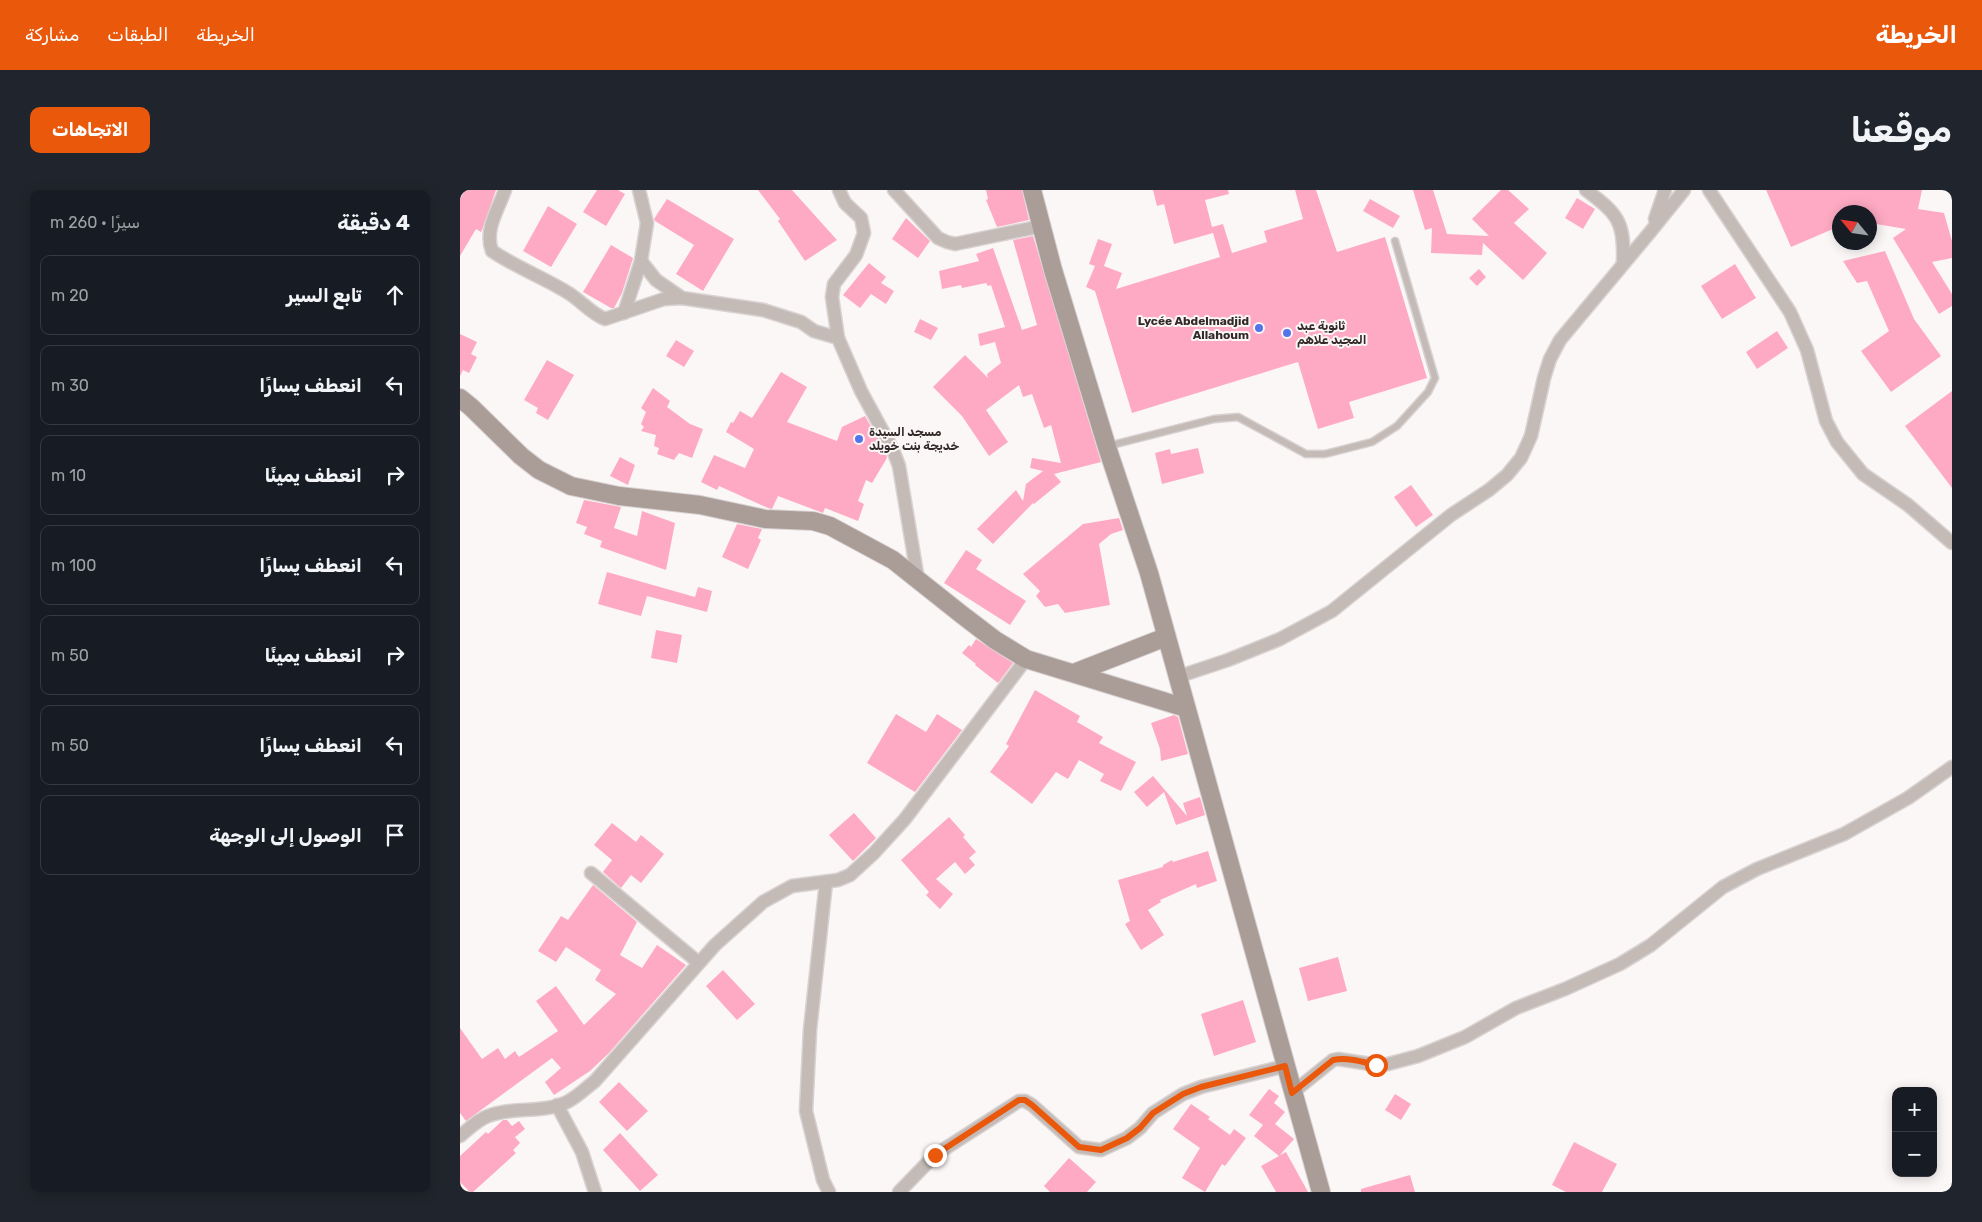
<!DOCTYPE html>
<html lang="ar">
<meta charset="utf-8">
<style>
:root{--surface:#171b24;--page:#20242c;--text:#f1f3f6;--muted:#9ea1a6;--line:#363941;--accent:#ea580c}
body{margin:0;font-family:Rubik,Vazirmatn,sans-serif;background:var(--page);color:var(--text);direction:rtl}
.controls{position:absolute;right:15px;bottom:15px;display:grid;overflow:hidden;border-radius:10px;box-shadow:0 2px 12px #0003}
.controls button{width:45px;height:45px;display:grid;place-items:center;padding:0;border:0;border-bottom:1px solid var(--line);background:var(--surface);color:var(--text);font:25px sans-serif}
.compass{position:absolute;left:1372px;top:15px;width:45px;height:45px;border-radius:50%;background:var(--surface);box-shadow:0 2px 12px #0003;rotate:299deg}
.stop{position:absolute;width:15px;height:15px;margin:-11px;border:4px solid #ea580c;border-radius:50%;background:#fff}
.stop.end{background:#ea580c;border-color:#fff;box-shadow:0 1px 5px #0008}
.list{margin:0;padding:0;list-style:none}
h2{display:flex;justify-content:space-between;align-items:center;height:65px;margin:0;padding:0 20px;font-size:21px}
h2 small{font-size:16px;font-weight:400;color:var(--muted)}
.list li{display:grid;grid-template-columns:32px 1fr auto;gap:15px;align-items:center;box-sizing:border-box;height:80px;margin:0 10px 10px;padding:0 10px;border:1px solid var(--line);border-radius:10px}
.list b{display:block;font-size:19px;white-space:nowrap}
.list em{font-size:16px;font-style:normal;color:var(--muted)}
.icon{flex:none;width:28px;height:28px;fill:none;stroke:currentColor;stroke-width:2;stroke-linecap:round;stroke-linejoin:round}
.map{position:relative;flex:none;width:1492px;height:1002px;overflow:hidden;direction:ltr;border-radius:10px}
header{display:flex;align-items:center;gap:30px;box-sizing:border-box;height:70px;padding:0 25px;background:var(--accent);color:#fff}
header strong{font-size:24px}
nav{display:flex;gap:28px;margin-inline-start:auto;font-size:18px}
.intro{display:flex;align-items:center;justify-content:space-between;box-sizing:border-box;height:120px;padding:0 30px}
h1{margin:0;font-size:35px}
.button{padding:12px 22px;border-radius:10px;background:var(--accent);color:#fff;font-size:18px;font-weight:700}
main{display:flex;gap:30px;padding:0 30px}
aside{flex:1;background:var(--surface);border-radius:10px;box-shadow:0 2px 12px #0003}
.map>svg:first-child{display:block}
.building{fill:#ffaac4}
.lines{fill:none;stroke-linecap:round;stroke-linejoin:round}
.lane-casing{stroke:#d8d2d2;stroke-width:9}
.street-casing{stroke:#d8d2d2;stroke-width:15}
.secondary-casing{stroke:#d8d2d2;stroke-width:20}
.lane{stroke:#c4bbb7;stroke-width:6}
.street{stroke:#c4bbb7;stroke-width:12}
.secondary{stroke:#aa9d97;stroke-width:18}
.route{stroke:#ea580c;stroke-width:6}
.poi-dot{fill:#5375ea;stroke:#fcf7f7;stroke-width:2}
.labels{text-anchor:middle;stroke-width:4;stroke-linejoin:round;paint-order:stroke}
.poi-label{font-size:12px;font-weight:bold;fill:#322a29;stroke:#fcf7f7;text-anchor:start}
</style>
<header>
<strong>الخريطة</strong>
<nav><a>الخريطة</a><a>الطبقات</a><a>مشاركة</a></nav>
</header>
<div class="intro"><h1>موقعنا</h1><a class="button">الاتجاهات</a></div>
<main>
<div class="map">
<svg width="1492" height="1002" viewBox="0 0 1492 1002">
<rect width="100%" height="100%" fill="#fcf7f7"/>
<g class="building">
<path d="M5,0H36L22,40L21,42L16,39L0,66V9Z"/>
<path d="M137,0H158L165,4L146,36L123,22Z"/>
<path d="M298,0H332L377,50L345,71L318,31L320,29Z"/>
<path d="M526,0H562L569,30L537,37L526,10L528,9Z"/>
<path d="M693,0H768L769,4L745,10L752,37L763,34L772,63L807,52L804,41L843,29L835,0H856L877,62L925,47L967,188L889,212L894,228L858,239L838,172L672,223L635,101L626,97L635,76L629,74L638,49L652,54L644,76L662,83L656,99L760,67L753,43L714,54L704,14L697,16Z"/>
<path d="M953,0H973L987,44L1029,46L1012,29L1041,0H1048L1069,19L1054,33L1087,63L1063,90L1023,53L1022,65L971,63L972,38L965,40Z"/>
<path d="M1306,0H1462L1458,19L1484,23L1492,51V68L1472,72L1492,104V116L1479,124L1433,48L1446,39L1410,33V22H1380V36L1331,57Z"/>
<path d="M1117,8L1135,19L1123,39L1105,28Z"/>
<path d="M207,9L274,49L243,101L216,84L234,55L195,31L194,29Z"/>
<path d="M910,9L940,26L933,38L903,21Z"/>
<path d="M88,16L117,34L91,77L63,61Z"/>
<path d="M446,28L470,51L458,68L432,49Z"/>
<path d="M573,46L641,272L594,284L601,292L574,314L573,313L533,354L517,339L556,300L563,311L566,294L583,281L570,278L572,268L601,273L591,235L584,238L572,204L563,207L559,195L526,220L548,252L529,266L502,226L473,197L505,165L528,188L527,184L541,173L535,152L520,156L518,144L545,137L531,95L528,96L526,93L502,98L501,95L482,99L479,81L519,71L516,64L533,58L562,140L577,135L553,50Z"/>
<path d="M151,55L173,68L162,103L154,118H151L123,102Z"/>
<path d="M1425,61L1454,129L1481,166L1431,202L1401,161L1429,141L1407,91L1397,93L1383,71Z"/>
<path d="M409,73L426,87L421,93L434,101L426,114L411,104L400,118L383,105Z"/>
<path d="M1275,74L1296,108L1262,129L1241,96Z"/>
<path d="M1019,79L1026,87L1017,96L1009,88Z"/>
<path d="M460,129L478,138L471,150L454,142Z"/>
<path d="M1317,141L1328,158L1297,179L1286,162Z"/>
<path d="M0,144L17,152L11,164L17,167L9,183L3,180L0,186Z"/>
<path d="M216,150L234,161L224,177L206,166Z"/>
<path d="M87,170L114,185L88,230L76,223L78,218L64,210Z"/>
<path d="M321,182L347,197L327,232L377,251L382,237L405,226L426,263L427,268L412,293L406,290L398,311L404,314L398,331L365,318L363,323L318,306L312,319L308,318L259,296L257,300L241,292L254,265L285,278L294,259L266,242L271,232L273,233L280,221L292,228Z"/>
<path d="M193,198L210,211L207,217L230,234L243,239L232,268L219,263L214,270L197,264L199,258L194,256L196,245L181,241L184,237L181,234L186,222L181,218Z"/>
<path d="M1492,201V298L1445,236Z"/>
<path d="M738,258L744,283L702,294L695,263L710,259L711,264Z"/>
<path d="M160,267L175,275L168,295L150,286Z"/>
<path d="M951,295L973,325L956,337L934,307Z"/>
<path d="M124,310L161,317L154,338L177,346L182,321L215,333L206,380L140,357L142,351L124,344L127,337L116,333Z"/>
<path d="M659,328L663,340L651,344L639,354L650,415L605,423L598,414L585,417L576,406L580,401L563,384L623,334Z"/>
<path d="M277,334L302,339L298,348L301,350L288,379L262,367Z"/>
<path d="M506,360L522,370L516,379L566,411L550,435L484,393Z"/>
<path d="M147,382L235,407L238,397L252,401L247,422L187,406L181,426L138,414Z"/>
<path d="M196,440L222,445L217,473L191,468Z"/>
<path d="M516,449L553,473L538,493L515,475L516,474L502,463L509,455L511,457Z"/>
<path d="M575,500L620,526L617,532L643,547L639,553L676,572L661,601L640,591L644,584L619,570L608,589L596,582L572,614L530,582L549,556L546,554Z"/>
<path d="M436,524L466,542L477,524L502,540L455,602L407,573Z"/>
<path d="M714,525L718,527L728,564L701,571L700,559L691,533Z"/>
<path d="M693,586L727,626L723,613L740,607L745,625L716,635L704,602L687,617L674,602Z"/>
<path d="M394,623L416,648L393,671L369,645Z"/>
<path d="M489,627L505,645L503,647L516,662L509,668L515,675L505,684L495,672L476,689L493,704L480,719L466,705L469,702L441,670Z"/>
<path d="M152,633L176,652L181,645L204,664L181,693L171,685L161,698L143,682L152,670L134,655Z"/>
<path d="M748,661L757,691L737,698L736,694L700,710L701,712L688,720L704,745L681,760L665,734L670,731L658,690L703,677V675L712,670L713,672Z"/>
<path d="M133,695L177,732L160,765L182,778L197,755L226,775L149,863L130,881L94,905L85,892L101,878L92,868L6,931L0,923V838L22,869L38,858L45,869L55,861L59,867L98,841L76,811L96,796L124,835L156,804L135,790L141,780L106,757L96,772L78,761L101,726L108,730Z"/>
<path d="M878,767L887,801L848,811L839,778Z"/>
<path d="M263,780L295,814L277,830L246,796Z"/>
<path d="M783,810L796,852L754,866L741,824Z"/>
<path d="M159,892L188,921L167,941L139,912Z"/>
<path d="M809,899L819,906L814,913L825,922L815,934L834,949L820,965L826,962L848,1002H816L801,976L819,966L794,946L803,935L789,925Z"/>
<path d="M935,904L951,914L941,930L925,920Z"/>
<path d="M731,914L750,927L748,929L770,945L774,939L786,948L765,976L762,974L745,1002L722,988L740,958L713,939Z"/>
<path d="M43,930H47L52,936L59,931L65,939L55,947L60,953L53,960L56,963L13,1002H10L0,992V966L26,942L28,944Z"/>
<path d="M160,943L198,985L180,1001L143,960Z"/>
<path d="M1114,952L1157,974L1142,1002H1106L1092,995Z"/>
<path d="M609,968L636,992L627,1002H590L584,996Z"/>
<path d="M950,985L955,1002H901V999Z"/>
</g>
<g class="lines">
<defs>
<path id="lane" d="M648,256L754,229L778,227L846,264H865L912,252L937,236L968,202L975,188L935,51"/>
<g id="street">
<path d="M45,0C38,20 24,40 32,61C57,78 85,88 110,104C122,112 132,124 145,129L204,109L222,108"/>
<path d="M179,0L187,33L181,71L196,90L222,108L303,120L341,132L354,141L378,148L401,201L433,260L439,276L458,390"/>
<path d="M434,0L478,48L487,52L495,54L582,36"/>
<path d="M1126,0C1158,24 1165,32 1163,73"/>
<path d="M1249,0L1330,122L1347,160L1366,231L1377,252L1403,284L1448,315L1492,353"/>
<path d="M1195,29L1205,0"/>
<path d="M164,123L181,71"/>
<path d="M378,148L372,107L374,94L396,65L404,43L401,28L385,13L379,0"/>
<path d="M717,487L768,470L820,449L872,421L991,325L1029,300L1047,285L1061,268L1071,246L1084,188L1090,169L1100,150L1191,41L1224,0"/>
<path d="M131,683L239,773"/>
<path d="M366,692L350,840L346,921L363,990L369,1002"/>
<path d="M832,903L873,870L878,869L917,875L928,874L958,866L1005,847L1056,818L1105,799L1160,774L1191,755L1263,697L1297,679L1384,644L1448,608L1492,577"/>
<path d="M97,915L122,962L135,1002"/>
<path d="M0,946C9,939 17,930 28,926C53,916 82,924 107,912C117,907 126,898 135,891L255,755L303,712L332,696L378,690L390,685L414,663L445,629L566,469"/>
<path d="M439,1002L475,965L559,911H565L572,915L619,957L641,960L667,948L680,938L693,923L723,904L741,897L825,876"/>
</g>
<g id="secondary">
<path d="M572,0L593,80L647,257L689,383L861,1002"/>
<path d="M0,208L11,217L61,266L79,280L111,296L159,306L240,315L305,329L353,331L370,336L433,370L501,424L535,450L566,469L726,518"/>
<path d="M614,483L706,447"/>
</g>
</defs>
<use href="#lane" class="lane-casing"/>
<use href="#street" class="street-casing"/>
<use href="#secondary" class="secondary-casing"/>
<use href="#lane" class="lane"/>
<use href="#street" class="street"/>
<use href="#secondary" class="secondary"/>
</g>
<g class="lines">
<path class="route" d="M475,965L559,910H565L572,915L619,957L641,960L667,948L680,938L693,923L723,904L741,897L825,876L832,903L873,870C887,867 903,872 916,875"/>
</g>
<g class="poi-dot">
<circle cx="799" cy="138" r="5"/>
<circle cx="827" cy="143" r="5"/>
<circle cx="399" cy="249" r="5"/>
</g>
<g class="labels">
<g class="poi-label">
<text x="789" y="135" text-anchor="end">Lycée Abdelmadjid<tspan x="789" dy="14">Allahoum</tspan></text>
<text x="837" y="140">ثانوية عبد<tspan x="837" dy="14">المجيد علاهم</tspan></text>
<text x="409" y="246">مسجد السيدة<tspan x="409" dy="14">خديجة بنت خويلد</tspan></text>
</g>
</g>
</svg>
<div class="controls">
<button>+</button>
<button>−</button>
</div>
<svg class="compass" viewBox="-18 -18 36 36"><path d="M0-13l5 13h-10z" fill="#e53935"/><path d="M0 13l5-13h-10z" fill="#9ea1a6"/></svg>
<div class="stop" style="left:916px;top:875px"></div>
<div class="stop end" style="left:475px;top:965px"></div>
</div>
<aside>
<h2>4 دقيقة<small>سيرًا · 260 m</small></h2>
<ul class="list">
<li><svg class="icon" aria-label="ahead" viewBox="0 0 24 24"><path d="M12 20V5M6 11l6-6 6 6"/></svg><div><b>تابع السير</b></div><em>20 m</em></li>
<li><svg class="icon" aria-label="left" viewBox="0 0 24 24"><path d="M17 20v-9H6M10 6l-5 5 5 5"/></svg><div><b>انعطف يسارًا</b></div><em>30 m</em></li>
<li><svg class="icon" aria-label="right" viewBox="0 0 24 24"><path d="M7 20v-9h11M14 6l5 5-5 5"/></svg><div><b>انعطف يمينًا</b></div><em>10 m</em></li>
<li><svg class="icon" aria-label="left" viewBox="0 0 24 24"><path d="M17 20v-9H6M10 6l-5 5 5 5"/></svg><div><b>انعطف يسارًا</b></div><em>100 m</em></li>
<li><svg class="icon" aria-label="right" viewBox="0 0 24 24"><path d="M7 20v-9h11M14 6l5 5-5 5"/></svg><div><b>انعطف يمينًا</b></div><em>50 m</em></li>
<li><svg class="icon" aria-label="left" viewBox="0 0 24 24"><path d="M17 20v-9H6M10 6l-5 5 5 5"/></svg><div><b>انعطف يسارًا</b></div><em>50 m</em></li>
<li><svg class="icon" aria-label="arrive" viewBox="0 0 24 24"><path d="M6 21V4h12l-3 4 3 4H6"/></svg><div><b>الوصول إلى الوجهة</b></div></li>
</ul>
</aside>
</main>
